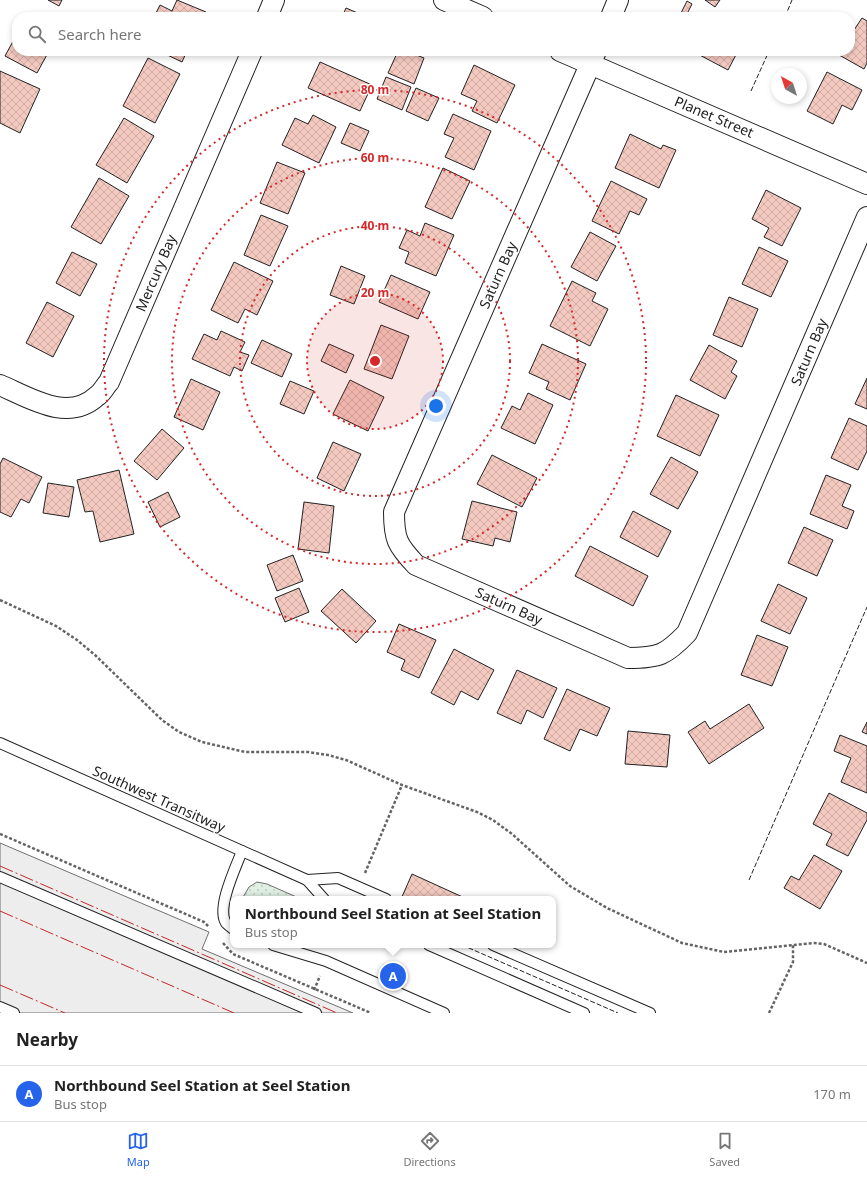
<!DOCTYPE html>
<style>
:root{--surface:#fff;--page:#f6f6f6;--text:#222;--muted:#767676;--line:#e0e0e0;--accent:#2563eb}
body{margin:0;font-family:"Noto Sans",sans-serif;background:var(--page);color:var(--text)}
.compass{position:absolute;left:771px;top:68px;width:36px;height:36px;border-radius:50%;background:var(--surface);box-shadow:0 2px 6px #0003;rotate:321deg}
.you{position:absolute;left:436px;top:406px;width:14px;height:14px;margin:-10px;border:3px solid #fff;border-radius:50%;background:#1a73e8;box-shadow:0 0 0 6px #1a73e833}
.badge{display:grid;place-items:center;width:26px;height:26px;border-radius:50%;background:var(--accent);color:#fff;font-size:13px;font-weight:700}
.pin{position:absolute;translate:-50% -50%;border:2px solid #fff;box-shadow:0 1px 4px #0006}
.popup{position:absolute;left:230px;top:896px;width:326px;height:52px;box-sizing:border-box;display:grid;place-content:center;border-radius:8px;background:var(--surface);filter:drop-shadow(0 1px 3px #0005);font-size:13px;white-space:nowrap;color:var(--muted)}
.popup b{font-size:15px;color:var(--text)}
.popup::after{content:'';position:absolute;left:50%;top:100%;margin-left:-8px;border:8px solid transparent;border-top-color:var(--surface)}
.list{margin:0;padding:0;list-style:none}
h2{display:flex;justify-content:space-between;align-items:center;height:52px;margin:0;padding:0 16px;font-size:17px}
h2 small{font-size:13px;font-weight:400;color:var(--muted)}
.list li{display:grid;grid-template-columns:26px 1fr auto;gap:12px;align-items:center;box-sizing:border-box;height:56px;padding:0 16px;border-top:1px solid var(--line)}
.list b{display:block;font-size:15px;white-space:nowrap}
.list p{margin:0;font-size:13px;white-space:nowrap;color:var(--muted)}
.list em{font-size:13px;font-style:normal;color:var(--muted)}
.icon{flex:none;width:22px;height:22px;fill:none;stroke:currentColor;stroke-width:2;stroke-linecap:round;stroke-linejoin:round}
.map{position:relative;flex:none;width:867px;height:1013px;overflow:hidden}
.search{position:absolute;background:var(--surface);box-shadow:0 2px 6px #0003;left:12px;right:12px;top:12px;height:44px;display:flex;align-items:center;gap:10px;box-sizing:border-box;padding:0 14px;border-radius:16px;color:var(--muted);font-size:15px}
.sheet{height:108px;background:var(--surface)}
nav{display:flex;justify-content:space-around;align-items:center;box-sizing:border-box;height:56px;border-top:1px solid var(--line);background:var(--surface);font-size:11px;color:var(--muted)}
nav a{display:grid;justify-items:center;gap:2px}
nav .on{color:var(--accent)}
.map>svg:first-child{display:block}
.grass{fill:url(#grass-dots);stroke:#6f6f6f}
.parking{fill:#ededed;stroke:#6f6f6f}
.building{fill:url(#building-cross-hatch);stroke:#222}
.lines{fill:none;stroke-linecap:round;stroke-linejoin:round}
.lane-casing{stroke:#222;stroke-width:12}
.street-casing{stroke:#222;stroke-width:22}
.path{stroke:#646464;stroke-width:2.5;stroke-dasharray:3 2;stroke-linecap:butt}
.lane{stroke:#fff;stroke-width:10}
.street{stroke:#fff;stroke-width:20}
.fence{stroke:#222;stroke-width:1;stroke-dasharray:5 2;stroke-linecap:butt}
.power{stroke:#c62828;stroke-width:1;stroke-dasharray:14 3 2 3;stroke-linecap:butt}
.ring{fill:none;stroke:#d62828;stroke-width:2;stroke-dasharray:2 4}
.labels{text-anchor:middle;stroke-width:3;stroke-linejoin:round;paint-order:stroke}
.street-label{font-size:14px;fill:#222;stroke:#fff}
.centre{fill:#d62828;stroke:#fff;stroke-width:2}
.ring-label{font-size:12px;text-anchor:middle;font-weight:bold;fill:#d62828;stroke:#fff;stroke-width:3;stroke-linejoin:round;paint-order:stroke}
</style>
<div class="map">
<svg width="867" height="1013" viewBox="0 0 867 1013">
<defs>
<pattern id="grass-dots" width="8" height="8" patternUnits="userSpaceOnUse"><rect width="8" height="8" fill="#e0efe3"/><path d="M2 2h.1M6 6h.1" fill="none" stroke="#c0cdc2" stroke-width="1.8" stroke-linecap="round"/></pattern>
<pattern id="building-cross-hatch" width="8" height="8" patternUnits="userSpaceOnUse"><rect width="8" height="8" fill="#f3c9c0"/><path d="M0 0l8 8M0 8l8-8" fill="none" stroke="#d0aca5"/></pattern>
</defs>
<rect width="100%" height="100%" fill="#fff"/>
<path class="grass" d="M257,882L267,884L301,899H242L249,887Z"/>
<path class="parking" d="M0,843L209,932L202,949L353,1013H0Z"/>
<g class="building">
<path d="M48,0H62L59,6Z"/>
<path d="M177,0L206,12L204,17H154L160,5L172,11Z"/>
<path d="M705,0H720L715,7Z"/>
<path d="M687,1L692,4L687,14L692,17H679Z"/>
<path d="M346,8L367,17H342Z"/>
<path d="M862,18L867,21V63L864,69L832,51H850V28L854,30Z"/>
<path d="M17,34V51H49L37,73L5,56Z"/>
<path d="M159,51H187L182,62Z"/>
<path d="M368,51H378L376,54Z"/>
<path d="M398,51H406L424,58L414,84L388,73Z"/>
<path d="M692,51H738L728,70Z"/>
<path d="M148,58L180,74L155,123L123,106Z"/>
<path d="M320,62L372,85L360,111L308,88Z"/>
<path d="M474,65L515,85L497,123L472,111L477,101L461,94Z"/>
<path d="M0,71L40,89L20,133L0,123Z"/>
<path d="M827,72L862,90L852,110L842,105L833,124L807,111Z"/>
<path d="M386,77L411,87L402,110L377,99Z"/>
<path d="M416,88L439,98L428,121L406,111Z"/>
<path d="M453,114L491,131L474,170L445,157L454,138L444,134Z"/>
<path d="M313,115L336,127L319,163L282,145L295,118L308,124Z"/>
<path d="M124,118L154,136L127,183L96,165Z"/>
<path d="M350,123L369,131L360,151L341,143Z"/>
<path d="M630,134L661,149L663,145L676,150L659,188L615,168Z"/>
<path d="M277,162L305,173L288,214L260,203Z"/>
<path d="M443,168L470,181L452,219L425,207Z"/>
<path d="M99,178L129,196L101,244L71,227Z"/>
<path d="M611,181L647,199L639,215L630,211L619,234L592,221Z"/>
<path d="M766,190L801,208L782,246L764,237L769,228L752,219Z"/>
<path d="M261,215L288,226L270,266L244,255Z"/>
<path d="M425,223L454,235L436,276L405,263L409,252L399,248L407,230L420,236Z"/>
<path d="M590,232L616,246L597,281L571,267Z"/>
<path d="M759,247L788,261L771,297L742,284Z"/>
<path d="M72,252L97,264L80,296L56,283Z"/>
<path d="M234,262L273,281L257,315L245,309L238,323L211,310Z"/>
<path d="M341,266L365,276L354,304L330,295Z"/>
<path d="M391,275L430,292L418,319L379,302Z"/>
<path d="M572,281L596,293L592,301L608,309L590,346L550,326Z"/>
<path d="M729,297L758,309L742,347L713,335Z"/>
<path d="M47,302L74,316L53,357L26,343Z"/>
<path d="M381,325L409,336L392,379L364,369Z"/>
<path d="M221,331L245,342L240,352L249,355L242,371L234,367L230,376L192,359L204,334L217,340Z"/>
<path d="M262,340L292,354L282,377L251,363Z"/>
<path d="M329,344L354,355L346,373L321,361Z"/>
<path d="M542,344L586,364L570,400L546,389L549,382L529,373Z"/>
<path d="M709,345L737,361L731,372L737,376L725,399L690,380Z"/>
<path d="M867,378V409L855,404Z"/>
<path d="M191,379L220,392L203,430L174,417Z"/>
<path d="M350,380L384,397L368,431L333,414Z"/>
<path d="M290,381L314,391L304,414L280,404Z"/>
<path d="M528,393L553,405L535,444L501,428L512,406L520,410Z"/>
<path d="M676,395L719,415L700,456L657,436Z"/>
<path d="M849,418L867,426V451L858,470L831,458Z"/>
<path d="M162,429L184,448L157,480L134,461Z"/>
<path d="M333,442L361,454L344,491L317,478Z"/>
<path d="M492,455L537,478L522,507L477,484Z"/>
<path d="M671,457L698,472L678,509L650,494Z"/>
<path d="M3,458L42,477L29,503L21,499L11,517L0,512V464Z"/>
<path d="M119,470L134,534L100,542L93,511L85,512L77,480Z"/>
<path d="M826,475L851,485L842,506L854,511L847,529L810,514Z"/>
<path d="M48,483L74,487L69,517L43,513Z"/>
<path d="M168,492L180,517L160,527L148,502Z"/>
<path d="M472,501L517,512L510,542L495,538L493,546L462,539Z"/>
<path d="M304,502L334,506L329,553L298,549Z"/>
<path d="M633,511L671,531L658,557L620,537Z"/>
<path d="M804,527L833,540L817,576L788,563Z"/>
<path d="M590,546L648,576L633,606L575,576Z"/>
<path d="M293,555L303,581L277,591L267,565Z"/>
<path d="M778,584L807,598L790,634L761,621Z"/>
<path d="M299,588L309,612L285,622L275,598Z"/>
<path d="M342,589L376,621L356,643L321,611Z"/>
<path d="M399,624L436,640L419,678L401,670L405,660L387,652Z"/>
<path d="M757,635L788,647L772,686L741,675Z"/>
<path d="M454,649L494,670L478,700L461,691L454,705L431,693Z"/>
<path d="M517,670L557,688L543,718L527,710L521,724L497,713Z"/>
<path d="M567,689L610,708L597,736L580,729L570,751L544,739Z"/>
<path d="M749,704L764,728L709,764L688,732L705,721L710,729Z"/>
<path d="M867,722V734L862,732Z"/>
<path d="M628,731L670,735L667,767L625,764Z"/>
<path d="M840,735L867,746V793L841,782L851,758L834,751Z"/>
<path d="M829,793L867,813V820L848,856L826,845L832,834L813,824Z"/>
<path d="M814,855L842,871L820,909L784,888L791,876L799,880Z"/>
<path d="M412,874L467,899H401Z"/>
</g>
<g class="lines">
<defs>
<g id="lane">
<path d="M0,743L307,880L324,899"/>
<path d="M0,877L316,1013"/>
<path d="M307,880L338,878L386,899"/>
<path d="M233,929C231,927 228,925 226,923C216,908 236,867 242,851"/>
<path d="M273,945L326,961L444,1013"/>
<path d="M429,945L584,1013"/>
<path d="M493,945L650,1013"/>
<path d="M0,1007L14,1013"/>
</g>
<g id="street">
<path d="M444,0L483,17"/>
<path d="M267,17L274,0"/>
<path d="M611,17L618,0"/>
<path d="M560,51L867,184"/>
<path d="M596,51L394,512C394,539 397,545 416,565L628,658C659,658 666,655 687,633L867,217"/>
<path d="M0,385C30,398 68,423 97,396C102,393 105,386 109,382L252,51"/>
</g>
</defs>
<use href="#lane" class="lane-casing"/>
<use href="#street" class="street-casing"/>
<g class="path">
<path d="M0,600L56,626L77,640L95,655L162,720L179,732L202,742L245,752H308L328,755L346,760L402,785L477,812L493,820L512,834L570,886L607,908L682,943L724,952L814,943L824,944L867,963"/>
<path d="M0,834L204,922L209,927"/>
<path d="M365,873L402,785"/>
<path d="M223,943L233,954L371,1013"/>
<path d="M314,990L320,976"/>
<path d="M769,1013L793,962V944"/>
</g>
<use href="#lane" class="lane"/>
<use href="#street" class="street"/>
<g class="fence">
<path d="M785,17L792,0"/>
<path d="M751,91L769,51"/>
<path d="M749,880L867,607"/>
<path d="M462,945L618,1013"/>
</g>
<g class="power">
<path d="M0,866L337,1013"/>
<path d="M0,911L234,1013"/>
<path d="M0,985L65,1013"/>
</g>
</g>
<circle cx="375" cy="361" r="68" fill="#d62828" fill-opacity=".12"/>
<g class="ring">
<circle cx="375" cy="361" r="68"/>
<circle cx="375" cy="361" r="135"/>
<circle cx="375" cy="361" r="203"/>
<circle cx="375" cy="361" r="271"/>
</g>
<g class="labels">
<g class="street-label">
<text transform="translate(714 117) rotate(23)" y="5">Planet Street</text>
<text transform="translate(156 273) rotate(-67)" y="5">Mercury Bay</text>
<text transform="translate(498 275) rotate(-66)" y="5">Saturn Bay</text>
<text transform="translate(809 352) rotate(-67)" y="5">Saturn Bay</text>
<text transform="translate(509 606) rotate(24)" y="5">Saturn Bay</text>
<text transform="translate(159 799) rotate(24)" y="5">Southwest Transitway</text>
</g>
</g>
<circle cx="375" cy="361" r="6" class="centre"/>
<g class="ring-label">
<text x="375" y="94">80 m</text>
<text x="375" y="162">60 m</text>
<text x="375" y="230">40 m</text>
<text x="375" y="297">20 m</text>
</g>
</svg>
<svg class="compass" viewBox="-18 -18 36 36"><path d="M0-13l5 13h-10z" fill="#e53935"/><path d="M0 13l5-13h-10z" fill="#767676"/></svg>
<div class="you"></div>
<div class="pin badge" style="left:393px;top:976px">A</div>
<div class="popup"><b>Northbound Seel Station at Seel Station</b>Bus stop</div>
<div class="search"><svg class="icon" aria-label="search" viewBox="0 0 24 24"><circle cx="10" cy="10" r="6"/><path d="M15 15l6 6"/></svg>Search here</div>
</div>
<section class="sheet">
<h2>Nearby<small></small></h2>
<ul class="list">
<li><span class="badge">A</span><div><b>Northbound Seel Station at Seel Station</b><p>Bus stop</p></div><em>170 m</em></li>
</ul>
</section>
<nav>
<a class="on"><svg class="icon" aria-label="map" viewBox="0 0 24 24"><path d="M3 6l6-2 6 2 6-2v14l-6 2-6-2-6 2zM9 4v14M15 6v14"/></svg>Map</a>
<a><svg class="icon" aria-label="directions" viewBox="0 0 24 24"><path d="M12 3l9 9-9 9-9-9zM9 14v-3h6M13 9l2 2-2 2"/></svg>Directions</a>
<a><svg class="icon" aria-label="saved" viewBox="0 0 24 24"><path d="M7 4h10v16l-5-4-5 4z"/></svg>Saved</a>
</nav>
